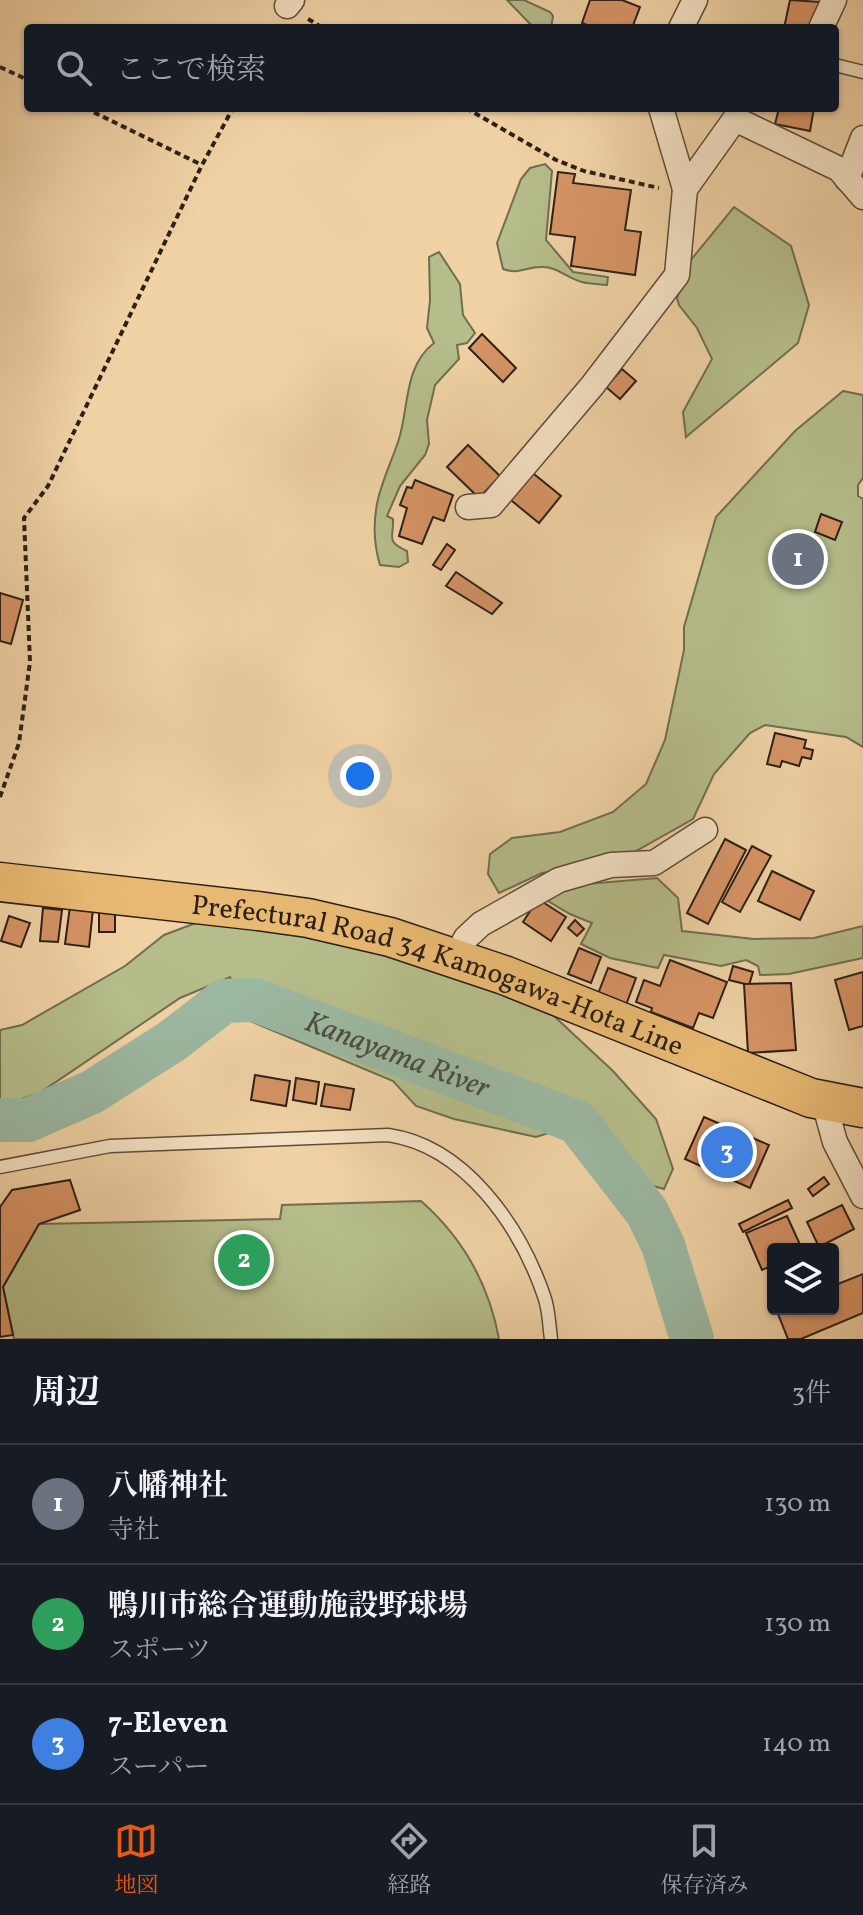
<!DOCTYPE html>
<html lang="ja">
<meta charset="utf-8">
<style>
:root{--surface:#171b24;--page:#20242c;--text:#f1f3f6;--muted:#9ea1a6;--line:#363941;--accent:#ea580c}
body{margin:0;font-family:Vollkorn,"Noto Serif JP",serif;background:var(--page);color:var(--text)}
.controls{position:absolute;right:24px;bottom:24px;display:grid;overflow:hidden;border-radius:8px;box-shadow:0 2px 6px #0004}
.controls button{width:72px;height:72px;display:grid;place-items:center;padding:0;border:0;border-bottom:2px solid var(--line);background:var(--surface);color:var(--text);font:40px sans-serif}
.you{position:absolute;left:360px;top:776px;width:28px;height:28px;margin:-20px;border:6px solid #fff;border-radius:50%;background:#1a73e8;box-shadow:0 0 0 12px #1a73e833}
.badge{display:grid;place-items:center;width:52px;height:52px;border-radius:50%;background:var(--accent);color:#fff;font-size:26px;font-weight:700}
.pin{position:absolute;translate:-50% -50%;border:4px solid #fff;box-shadow:0 2px 8px #0006}
.list{margin:0;padding:0;list-style:none}
h2{display:flex;justify-content:space-between;align-items:center;height:104px;margin:0;padding:0 32px;font-size:34px}
h2 small{font-size:26px;font-weight:400;color:var(--muted)}
.list li{display:grid;grid-template-columns:52px 1fr auto;gap:24px;align-items:center;box-sizing:border-box;height:120px;padding:0 32px;border-top:2px solid var(--line)}
.list b{display:block;font-size:30px;white-space:nowrap}
.list p{margin:0;font-size:26px;white-space:nowrap;color:var(--muted)}
.list em{font-size:26px;font-style:normal;color:var(--muted)}
.icon{flex:none;width:44px;height:44px;fill:none;stroke:currentColor;stroke-width:2;stroke-linecap:round;stroke-linejoin:round}
.map{position:relative;flex:none;width:863px;height:1339px;overflow:hidden}
.search{position:absolute;background:var(--surface);box-shadow:0 2px 6px #0004;left:24px;right:24px;top:24px;height:88px;display:flex;align-items:center;gap:20px;box-sizing:border-box;padding:0 28px;border-radius:8px;color:var(--muted);font-size:30px}
.sheet{height:464px;background:var(--surface)}
nav{display:flex;justify-content:space-around;align-items:center;box-sizing:border-box;height:112px;border-top:2px solid var(--line);background:var(--surface);font-size:22px;color:var(--muted)}
nav a{display:grid;justify-items:center;gap:4px}
nav .on{color:var(--accent)}
.map>svg:first-child{display:block}
.green{fill:#b5bd8a;stroke:#706e52;stroke-width:2}
.lines{fill:none;stroke-linecap:round;stroke-linejoin:round}
.river{stroke:#9bb8a1;stroke-width:44}
.building{fill:#d79466;stroke:#2b2019;stroke-width:2}
.service-casing{stroke:#5c4c3c;stroke-width:15}
.minor-casing{stroke:#5c4c3c;stroke-width:27}
.primary-casing{stroke:#2b2019;stroke-width:41}
.path{stroke:#2b2019;stroke-width:4;stroke-dasharray:6 4;stroke-linecap:butt}
.service{stroke:#f5e2c4;stroke-width:12}
.minor{stroke:#f5e2c4;stroke-width:24}
.primary{stroke:#e8b972;stroke-width:38}
.labels{text-anchor:middle;stroke-width:6;stroke-linejoin:round;paint-order:stroke}
.street-label{font-size:28px;fill:#2b2019;stroke:#f5e2c4}
.water-label{font-size:30px;font-style:italic;fill:#4d4e42;stroke:#f5e2c4}
</style>
<div class="map">
<svg width="863" height="1339" viewBox="0 0 863 1339">
<rect width="100%" height="100%" fill="#f0d2a5"/>
<filter id="stains"><feTurbulence type="fractalNoise" baseFrequency=".0025" numOctaves="4"/><feColorMatrix values="0 0 0 0 .2 0 0 0 0 .09 0 0 0 0 .02 0 0 0 .5 -.17"/></filter>
<radialGradient id="worn" r=".72"><stop offset=".6" stop-color="#630" stop-opacity="0"/><stop offset="1" stop-color="#630" stop-opacity=".3"/></radialGradient>
<g class="green">
<path d="M507,0H524L550,12L553,16L551,28H534Z"/>
<path d="M545,164L552,171L546,240L573,272L608,277L607,285C599,284 590,284 582,282C566,278 557,266 541,267C525,267 520,275 503,269L497,243L521,179L530,168Z"/>
<path d="M734,207L791,246L809,305L798,343L686,437L683,412L712,359L697,328L679,305L677,298L690,261Z"/>
<path d="M439,252L460,284L463,315L475,333L467,343L457,345L459,359L435,385L427,420L429,444L425,455L400,486L387,516L393,519C394,538 385,541 407,551L408,562L399,567L380,565C374,545 373,525 377,504C381,482 392,461 399,439C409,406 404,366 434,343L427,328L430,300L429,257Z"/>
<path d="M843,391L863,395V478L858,485V496L863,499V747L846,737L765,725L750,733L714,774L693,819L620,860L542,873L499,893L488,874L490,854L512,838L560,832L613,812L646,784L665,740L684,650V627L716,517L795,431Z"/>
<path d="M657,878L678,898L682,931L754,939L814,938L863,926V958L789,974L760,975L758,966L746,960L721,966L664,955L658,968L610,958L581,944L592,923L570,914L548,901L563,886Z"/>
<path d="M201,921L272,926L421,964L501,994L554,1016L613,1071L656,1119L673,1169L664,1189L642,1183L607,1142L558,1130L536,1137L454,1119L416,1106L393,1081L243,1018L230,977L180,998L41,1092L5,1105L0,1104V1030L22,1025L125,966L164,935Z"/>
<path d="M421,1201C463,1238 489,1285 499,1339H14L3,1287L39,1224L280,1219L282,1205Z"/>
</g>
<g class="lines">
<path class="river" id="s1" d="M0,1120H28L92,1092L172,1041L224,1001L255,1000L577,1122L647,1212L663,1245L692,1339"/>
</g>
<g class="building">
<path d="M590,0H622L640,7L632,28H594L582,23Z"/>
<path d="M790,0L820,2L814,28H784Z"/>
<path d="M779,108H814L810,131L775,124Z"/>
<path d="M558,172L575,174L573,183L631,190L625,230L641,232L635,275L571,266L575,237L550,234Z"/>
<path d="M482,334L516,368L503,382L469,348Z"/>
<path d="M622,369L636,381L620,399L606,387Z"/>
<path d="M468,445L500,476L479,498L447,467Z"/>
<path d="M529,470L561,496L539,523L507,497Z"/>
<path d="M415,480L453,495L444,521L433,517L422,544L399,536L407,508L400,505L407,487L412,488Z"/>
<path d="M821,514L842,522L835,540L815,532Z"/>
<path d="M447,544L455,550L441,570L433,565Z"/>
<path d="M456,572L502,603L492,614L446,586Z"/>
<path d="M0,593L23,600L11,644L0,641Z"/>
<path d="M775,733L806,740L804,748L813,750L811,759L802,757L799,766L782,761L780,767L767,764Z"/>
<path d="M725,839L746,850L708,924L687,913Z"/>
<path d="M752,846L771,856L740,912L722,902Z"/>
<path d="M772,871L814,891L800,920L758,901Z"/>
<path d="M538,899L566,917L551,941L523,922Z"/>
<path d="M70,906L93,909L89,947L65,944Z"/>
<path d="M43,908L62,910L58,942L40,941Z"/>
<rect x="99" y="912" width="16" height="20"/>
<path d="M9,916L30,923L21,947L1,941Z"/>
<path d="M575,920L584,929L577,936L568,928Z"/>
<path d="M579,948L601,957L591,983L568,974Z"/>
<path d="M670,960L727,982L713,1018L699,1013L693,1028L651,1012L652,1008L636,1002L644,980L660,986Z"/>
<path d="M733,966L753,972L749,985L729,980Z"/>
<path d="M608,968L636,978L626,1005L598,994Z"/>
<path d="M863,972V1026L849,1030L835,980Z"/>
<path d="M791,983L796,1050L748,1053L744,984Z"/>
<path d="M255,1075L290,1081L286,1106L251,1100Z"/>
<path d="M296,1078L319,1082L316,1104L293,1100Z"/>
<path d="M325,1084L354,1089L350,1110L321,1106Z"/>
<path d="M704,1117L769,1145L750,1188L685,1159Z"/>
<path d="M824,1177L829,1184L813,1196L808,1189Z"/>
<path d="M70,1180L80,1210L39,1224L3,1287L13,1335L0,1337V1207L12,1190Z"/>
<path d="M788,1200L792,1208L743,1232L739,1224Z"/>
<path d="M842,1205L854,1229L819,1247L807,1222Z"/>
<path d="M787,1216L802,1249H773V1265L762,1270L746,1233Z"/>
<path d="M863,1274V1313L801,1339H788L776,1309H833V1286Z"/>
</g>
<g class="lines">
<defs>
<g id="service">
<path d="M835,65L863,72"/>
<path d="M0,1167L110,1146L388,1135C465,1146 520,1226 544,1296C549,1309 549,1325 551,1339"/>
</g>
<g id="minor">
<path d="M287,6L292,0"/>
<path d="M681,28L695,0"/>
<path d="M821,28L834,0"/>
<path d="M661,108L685,189L735,119L839,169L863,197"/>
<path d="M847,179L863,138"/>
<path d="M468,507L491,505L592,386L677,275L685,189"/>
<path d="M455,958L466,938L481,924L559,880L611,865L654,863L705,830"/>
<path d="M824,1102L835,1142L863,1196"/>
</g>
<g id="primary">
<path id="s2" d="M0,882L258,911L308,918L390,937L504,975L811,1098L863,1108"/>
</g>
</defs>
<use href="#service" class="service-casing"/>
<use href="#minor" class="minor-casing"/>
<use href="#primary" class="primary-casing"/>
<g class="path">
<path d="M308,19L323,28"/>
<path d="M0,67L28,80"/>
<path d="M85,108L202,165"/>
<path d="M466,108L556,160L584,171L659,188"/>
<path d="M0,797L19,743L30,662L24,518L48,486L202,165L233,108"/>
</g>
<use href="#service" class="service"/>
<use href="#minor" class="minor"/>
<use href="#primary" class="primary"/>
</g>
<g class="labels">
<g class="street-label">
<text dy="10" stroke="none"><textPath href="#s2" startOffset="450">Prefectural Road 34 Kamogawa-Hota Line</textPath></text>
</g>
<g class="water-label">
<text dy="10" stroke="none"><textPath href="#s1" startOffset="442">Kanayama River</textPath></text>
</g>
</g>
<rect width="100%" height="100%" filter="url(#stains)"/>
<rect width="100%" height="100%" fill="url(#worn)"/>
</svg>
<div class="controls">
<button><svg class="icon" aria-label="layers" viewBox="0 0 24 24"><path d="M12 4l9 5-9 5-9-5zM3 14l9 5 9-5"/></svg></button>
</div>
<div class="you"></div>
<div class="pin badge" style="left:798px;top:559px;background:#6b7280">1</div>
<div class="pin badge" style="left:244px;top:1260px;background:#2e9e5b">2</div>
<div class="pin badge" style="left:727px;top:1152px;background:#3f7fe0">3</div>
<div class="search"><svg class="icon" aria-label="search" viewBox="0 0 24 24"><circle cx="10" cy="10" r="6"/><path d="M15 15l6 6"/></svg>ここで検索</div>
</div>
<section class="sheet">
<h2>周辺<small>3件</small></h2>
<ul class="list">
<li><span class="badge" style="background:#6b7280">1</span><div><b>八幡神社</b><p>寺社</p></div><em>130 m</em></li>
<li><span class="badge" style="background:#2e9e5b">2</span><div><b>鴨川市総合運動施設野球場</b><p>スポーツ</p></div><em>130 m</em></li>
<li><span class="badge" style="background:#3f7fe0">3</span><div><b>7-Eleven</b><p>スーパー</p></div><em>140 m</em></li>
</ul>
</section>
<nav>
<a class="on"><svg class="icon" aria-label="map" viewBox="0 0 24 24"><path d="M3 6l6-2 6 2 6-2v14l-6 2-6-2-6 2zM9 4v14M15 6v14"/></svg>地図</a>
<a><svg class="icon" aria-label="directions" viewBox="0 0 24 24"><path d="M12 3l9 9-9 9-9-9zM9 14v-3h6M13 9l2 2-2 2"/></svg>経路</a>
<a><svg class="icon" aria-label="saved" viewBox="0 0 24 24"><path d="M7 4h10v16l-5-4-5 4z"/></svg>保存済み</a>
</nav>
